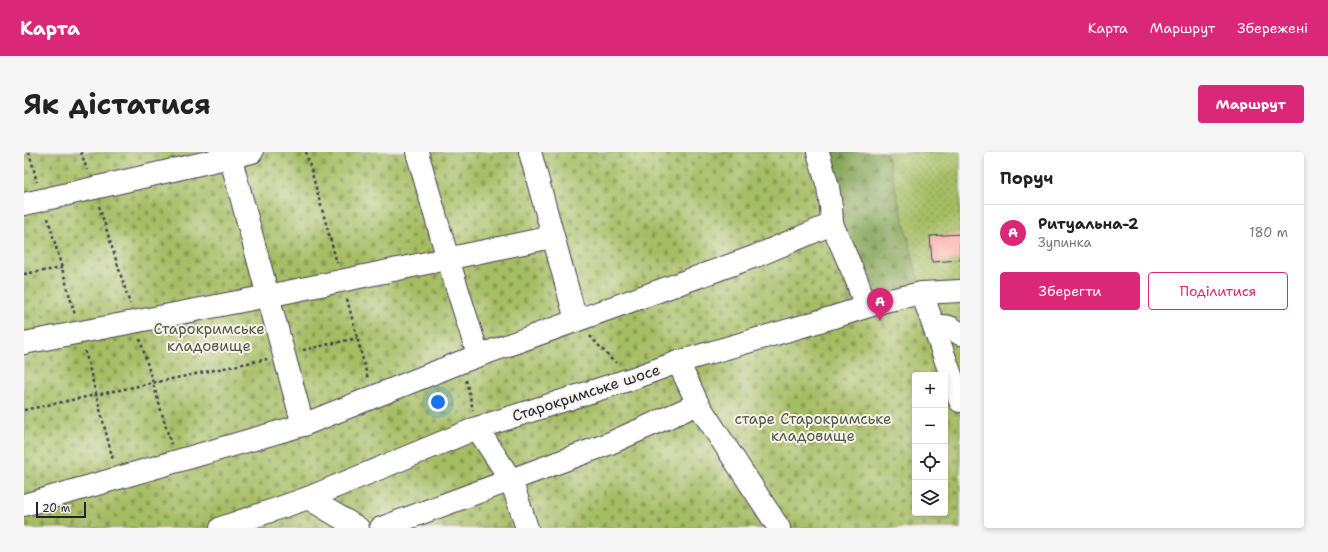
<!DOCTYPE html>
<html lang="uk">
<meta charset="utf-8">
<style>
:root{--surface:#fff;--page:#f6f6f6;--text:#222;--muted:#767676;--line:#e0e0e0;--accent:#db2777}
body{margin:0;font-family:"Shantell Sans",sans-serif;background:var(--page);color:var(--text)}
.controls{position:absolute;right:12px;bottom:12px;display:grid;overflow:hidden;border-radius:4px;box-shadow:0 2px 6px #0003}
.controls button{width:36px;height:36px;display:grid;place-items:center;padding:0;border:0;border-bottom:1px solid var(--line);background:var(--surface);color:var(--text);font:20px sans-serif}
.scale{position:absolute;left:12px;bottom:10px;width:50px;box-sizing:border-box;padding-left:4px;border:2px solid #22223b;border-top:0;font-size:11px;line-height:14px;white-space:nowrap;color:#22223b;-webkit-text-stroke:3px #f7f3e8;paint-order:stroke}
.you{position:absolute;left:414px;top:250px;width:14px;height:14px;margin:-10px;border:3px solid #fff;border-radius:50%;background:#1a73e8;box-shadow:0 0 0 6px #1a73e833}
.badge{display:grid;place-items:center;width:26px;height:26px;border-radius:50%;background:var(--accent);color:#fff;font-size:13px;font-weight:700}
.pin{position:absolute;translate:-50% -33px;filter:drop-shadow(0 1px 2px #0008)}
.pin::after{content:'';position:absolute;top:21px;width:14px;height:12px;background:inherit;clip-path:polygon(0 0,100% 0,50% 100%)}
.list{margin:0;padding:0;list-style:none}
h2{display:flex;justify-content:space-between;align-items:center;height:52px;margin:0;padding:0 16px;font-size:17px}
h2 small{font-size:13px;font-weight:400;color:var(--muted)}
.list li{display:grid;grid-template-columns:26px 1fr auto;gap:12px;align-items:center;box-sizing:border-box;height:56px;padding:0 16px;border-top:1px solid var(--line)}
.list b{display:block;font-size:15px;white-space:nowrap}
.list p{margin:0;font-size:13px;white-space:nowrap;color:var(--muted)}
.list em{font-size:13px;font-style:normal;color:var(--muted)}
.actions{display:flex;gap:8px;padding:12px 16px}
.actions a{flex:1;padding:9px 0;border:1px solid var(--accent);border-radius:4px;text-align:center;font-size:14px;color:var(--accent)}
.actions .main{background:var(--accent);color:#fff}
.icon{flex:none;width:22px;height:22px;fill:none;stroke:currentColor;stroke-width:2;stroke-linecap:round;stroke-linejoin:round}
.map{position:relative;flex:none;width:936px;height:376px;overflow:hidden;border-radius:4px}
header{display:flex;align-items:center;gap:24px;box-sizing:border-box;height:56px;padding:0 20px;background:var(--accent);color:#fff}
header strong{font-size:19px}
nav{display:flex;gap:22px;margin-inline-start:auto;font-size:14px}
.intro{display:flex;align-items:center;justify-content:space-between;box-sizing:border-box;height:96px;padding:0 24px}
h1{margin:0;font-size:28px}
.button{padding:10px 18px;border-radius:4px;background:var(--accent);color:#fff;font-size:14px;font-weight:700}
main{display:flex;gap:24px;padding:0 24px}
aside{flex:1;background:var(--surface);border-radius:4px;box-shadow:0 2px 6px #0003}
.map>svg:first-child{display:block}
.grass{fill:url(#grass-dots);stroke:#64704f}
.forest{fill:url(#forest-firs);stroke:#53634a}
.cemetery{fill:url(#cemetery-stones);stroke:#64704f;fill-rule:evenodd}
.building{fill:#faaaa6}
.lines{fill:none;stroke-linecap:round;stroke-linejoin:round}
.minor-casing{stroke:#413e4f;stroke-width:24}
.path{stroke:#413e4f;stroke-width:2.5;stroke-dasharray:3 3;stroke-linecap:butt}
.minor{stroke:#fff;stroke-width:22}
.labels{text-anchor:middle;stroke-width:4;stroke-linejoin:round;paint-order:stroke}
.park-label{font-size:15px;fill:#505849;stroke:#f7f3e8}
.street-label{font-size:15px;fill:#22223b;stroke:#f7f3e8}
</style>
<header>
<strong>Карта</strong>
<nav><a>Карта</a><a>Маршрут</a><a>Збережені</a></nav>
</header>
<div class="intro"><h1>Як дістатися</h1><a class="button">Маршрут</a></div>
<main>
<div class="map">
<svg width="936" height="376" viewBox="0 0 936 376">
<defs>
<pattern id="grass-dots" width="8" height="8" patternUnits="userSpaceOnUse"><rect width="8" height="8" fill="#a5bd63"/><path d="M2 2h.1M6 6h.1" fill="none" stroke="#869953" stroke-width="1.8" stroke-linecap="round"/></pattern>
<pattern id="forest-firs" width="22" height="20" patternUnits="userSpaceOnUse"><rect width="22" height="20" fill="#84a459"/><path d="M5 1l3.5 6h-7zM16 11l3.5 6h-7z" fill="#6c854b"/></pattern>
<pattern id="cemetery-stones" width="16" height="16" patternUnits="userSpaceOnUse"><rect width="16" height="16" fill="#a5bd63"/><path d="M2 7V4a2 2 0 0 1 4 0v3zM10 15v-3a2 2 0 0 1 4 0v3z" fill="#869953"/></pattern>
</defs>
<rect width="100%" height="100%" fill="#f7f3e8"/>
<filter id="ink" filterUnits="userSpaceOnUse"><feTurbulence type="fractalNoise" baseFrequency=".025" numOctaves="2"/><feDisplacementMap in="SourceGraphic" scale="8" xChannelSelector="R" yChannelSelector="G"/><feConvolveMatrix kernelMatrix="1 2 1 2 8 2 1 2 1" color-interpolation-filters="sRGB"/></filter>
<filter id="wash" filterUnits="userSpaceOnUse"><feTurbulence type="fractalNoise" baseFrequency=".012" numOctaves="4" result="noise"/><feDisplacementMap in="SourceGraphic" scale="16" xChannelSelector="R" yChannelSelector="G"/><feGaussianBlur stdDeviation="0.9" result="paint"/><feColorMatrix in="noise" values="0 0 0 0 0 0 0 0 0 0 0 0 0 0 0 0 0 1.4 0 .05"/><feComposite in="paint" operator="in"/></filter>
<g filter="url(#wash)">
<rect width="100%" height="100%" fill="#f0ddbe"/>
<path class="grass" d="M862,0H936V249L898,141Z"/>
<path class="forest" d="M794,0H862L898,141L825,161Z"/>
<path class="cemetery" d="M0,0H794L820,101L825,160L898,141L936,249V376H0ZM891,223H921V361H891Z"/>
<g id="blocks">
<path class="building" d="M936,82V108L908,110L906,84Z"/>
</g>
</g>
<g filter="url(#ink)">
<use href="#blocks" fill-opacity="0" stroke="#413e4f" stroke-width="1"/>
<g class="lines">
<defs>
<g id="minor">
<path d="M205,0L279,273"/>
<path d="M393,0L424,107L454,203"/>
<path d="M506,0L552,168"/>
<path d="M794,0L804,35L807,55L808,72L833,129L841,154"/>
<path d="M0,52L228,0"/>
<path d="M898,141L936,249"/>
<path d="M910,174C923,174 926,173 936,182"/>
<path d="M0,191L244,144L528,85"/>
<path d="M654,210L674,252L755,376"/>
<path d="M453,276L487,328L503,376"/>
<path d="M284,346L334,376"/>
<path d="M0,353L279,273L437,210L732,104L808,72"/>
<path d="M197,376L284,346L453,276L607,227L654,210L810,165L861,149L898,141L936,139"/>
<path d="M357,376L584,292L674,252"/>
</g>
</defs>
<use href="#minor" class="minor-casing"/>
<g class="path">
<path d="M5,0L13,30"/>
<path d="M57,0L63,18"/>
<path d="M282,0L313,111"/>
<path d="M75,54L106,152"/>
<path d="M24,66L51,163"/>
<path d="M0,122L38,116"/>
<path d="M323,147L344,227"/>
<path d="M566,184L587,207L593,211"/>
<path d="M116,187L147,292"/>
<path d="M279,198L333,186"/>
<path d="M61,199L89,308"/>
<path d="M442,228L449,258"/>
<path d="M0,258L243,207"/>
</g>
<use href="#minor" class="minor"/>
</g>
</g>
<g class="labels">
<g class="park-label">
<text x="185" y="182">Старокримське<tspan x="185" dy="17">кладовище</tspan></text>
<text x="789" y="272">старе Старокримське<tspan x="789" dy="17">кладовище</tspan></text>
</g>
<g class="street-label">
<text transform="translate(562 241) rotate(-18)" y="5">Старокримське шосе</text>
</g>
</g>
</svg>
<div class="controls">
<button>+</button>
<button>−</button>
<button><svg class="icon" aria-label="locate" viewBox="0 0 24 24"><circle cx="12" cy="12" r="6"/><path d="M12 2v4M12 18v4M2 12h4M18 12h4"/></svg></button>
<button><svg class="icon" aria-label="layers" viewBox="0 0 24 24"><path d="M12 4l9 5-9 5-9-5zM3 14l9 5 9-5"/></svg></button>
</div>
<div class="scale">20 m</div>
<div class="you"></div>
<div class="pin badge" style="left:856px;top:169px">A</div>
</div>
<aside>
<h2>Поруч<small></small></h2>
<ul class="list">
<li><span class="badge">A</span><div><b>Ритуальна-2</b><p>Зупинка</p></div><em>180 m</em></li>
</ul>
<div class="actions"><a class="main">Зберегти</a><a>Поділитися</a></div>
</aside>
</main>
